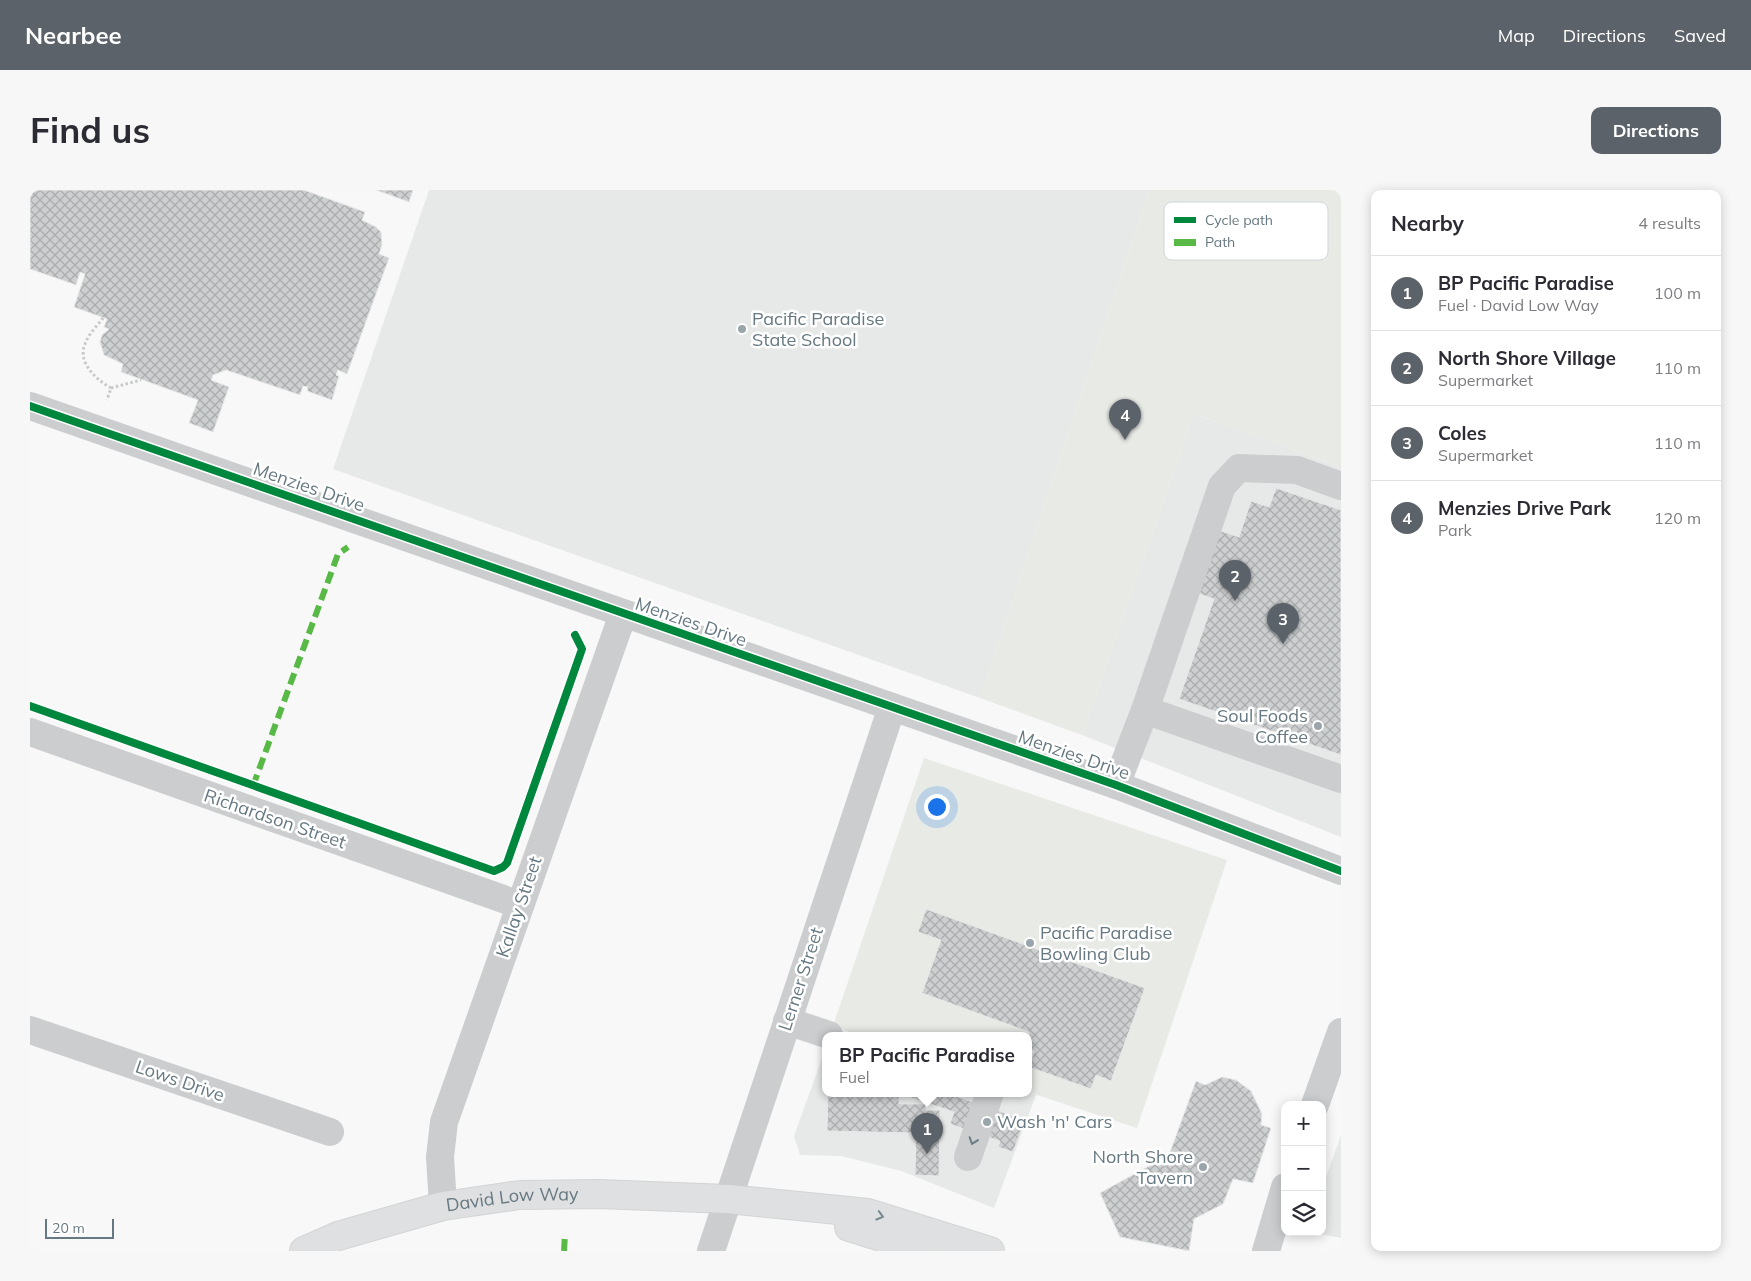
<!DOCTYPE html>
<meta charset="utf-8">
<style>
:root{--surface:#fff;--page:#f7f7f7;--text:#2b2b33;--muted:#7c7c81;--line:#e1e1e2;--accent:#5c6269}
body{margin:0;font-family:Mulish,sans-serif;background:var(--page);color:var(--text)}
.controls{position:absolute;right:15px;bottom:15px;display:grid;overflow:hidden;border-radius:10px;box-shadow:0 2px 12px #0003}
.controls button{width:45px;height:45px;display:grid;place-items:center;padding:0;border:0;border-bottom:1px solid var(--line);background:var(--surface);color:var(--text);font:25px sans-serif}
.scale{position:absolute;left:15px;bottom:12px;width:69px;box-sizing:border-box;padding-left:5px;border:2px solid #667881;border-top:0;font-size:14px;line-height:18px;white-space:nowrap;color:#667881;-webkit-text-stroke:4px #fff;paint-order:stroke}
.you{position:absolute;left:906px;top:616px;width:18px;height:18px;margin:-12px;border:4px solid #fff;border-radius:50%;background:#1a73e8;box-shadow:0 0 0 8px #1a73e833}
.badge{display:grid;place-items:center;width:32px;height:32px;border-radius:50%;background:var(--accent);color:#fff;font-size:16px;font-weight:700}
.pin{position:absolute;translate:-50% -41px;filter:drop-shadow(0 1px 2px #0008)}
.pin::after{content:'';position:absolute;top:26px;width:18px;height:15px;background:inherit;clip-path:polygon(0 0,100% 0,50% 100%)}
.popup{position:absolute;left:792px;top:842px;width:210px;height:65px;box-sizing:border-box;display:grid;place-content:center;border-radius:10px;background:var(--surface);filter:drop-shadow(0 1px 4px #0005);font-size:16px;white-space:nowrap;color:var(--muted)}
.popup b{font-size:19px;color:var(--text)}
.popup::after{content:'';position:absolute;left:50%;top:100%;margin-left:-10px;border:10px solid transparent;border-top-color:var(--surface)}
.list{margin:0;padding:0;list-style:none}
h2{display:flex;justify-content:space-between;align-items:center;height:65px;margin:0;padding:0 20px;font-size:21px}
h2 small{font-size:16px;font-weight:400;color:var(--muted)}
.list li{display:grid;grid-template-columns:32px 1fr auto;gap:15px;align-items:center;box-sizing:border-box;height:75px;padding:0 20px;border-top:1px solid var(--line)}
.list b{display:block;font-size:19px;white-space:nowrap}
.list p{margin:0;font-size:16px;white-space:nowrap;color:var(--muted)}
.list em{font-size:16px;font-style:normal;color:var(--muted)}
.icon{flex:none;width:28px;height:28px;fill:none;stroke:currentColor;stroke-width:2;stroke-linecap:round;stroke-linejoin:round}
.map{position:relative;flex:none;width:1311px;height:1061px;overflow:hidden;border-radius:10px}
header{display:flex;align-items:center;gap:30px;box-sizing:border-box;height:70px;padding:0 25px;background:var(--accent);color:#fff}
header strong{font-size:24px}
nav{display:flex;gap:28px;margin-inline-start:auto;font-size:18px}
.intro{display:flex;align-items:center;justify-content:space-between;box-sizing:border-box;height:120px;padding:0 30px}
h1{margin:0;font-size:35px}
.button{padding:12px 22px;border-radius:10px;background:var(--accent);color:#fff;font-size:18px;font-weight:700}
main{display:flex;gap:30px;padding:0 30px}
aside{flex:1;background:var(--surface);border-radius:10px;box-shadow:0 2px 12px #0003}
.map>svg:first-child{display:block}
.built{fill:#e7e9e8}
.green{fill:#e8eae6}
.building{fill:url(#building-cross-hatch);stroke:#e8e8e8}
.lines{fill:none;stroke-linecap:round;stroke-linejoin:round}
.major-casing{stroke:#d3d4d5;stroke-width:30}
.path{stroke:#c8c9ca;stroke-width:3;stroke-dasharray:2.5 2.5;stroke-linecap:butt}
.minor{stroke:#cbcdce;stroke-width:28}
.major{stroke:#dfe0e1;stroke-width:28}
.quiet{stroke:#58b947;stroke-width:6;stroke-dasharray:12 6;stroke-linecap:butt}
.cycleway-casing{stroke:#fff;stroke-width:11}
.cycleway{stroke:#00873e;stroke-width:8}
.oneway{stroke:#6b7c85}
.oneway2{stroke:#78888f}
.poi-dot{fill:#99a5ab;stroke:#fff;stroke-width:2}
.labels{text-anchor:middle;stroke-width:5;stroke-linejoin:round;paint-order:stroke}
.poi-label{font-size:18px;fill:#667881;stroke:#fff;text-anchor:start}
.street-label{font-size:18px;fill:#667881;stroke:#fff}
.key{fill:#fff;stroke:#d1d6d9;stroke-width:1}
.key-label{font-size:14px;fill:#667881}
</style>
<header>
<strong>Nearbee</strong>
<nav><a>Map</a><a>Directions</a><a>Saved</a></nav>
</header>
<div class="intro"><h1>Find us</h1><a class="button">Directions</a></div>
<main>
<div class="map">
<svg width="1311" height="1061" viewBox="0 0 1311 1061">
<defs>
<pattern id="building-cross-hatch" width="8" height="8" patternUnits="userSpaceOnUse" patternTransform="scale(1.25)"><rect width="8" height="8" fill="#cdcfd0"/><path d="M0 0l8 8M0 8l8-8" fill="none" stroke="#aaadae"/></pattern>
</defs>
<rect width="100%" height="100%" fill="#f8f8f8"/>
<g class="built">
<path d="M399,0H1119L950,508L303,279Z"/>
<path d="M1164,224L1311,277V647L1052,545Z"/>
<path d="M796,857V903L998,902L1006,905L964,1018L871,981L811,966L770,965L764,946Z"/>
<path d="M1311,945V1048L1279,1042H1292V998Z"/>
</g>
<g class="green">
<path d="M1119,0H1311V277L1164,224L1052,545L950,508Z"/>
<path d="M894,568L1197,670L1107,938L998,902V845H829L803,836Z"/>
</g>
<g class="building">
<path d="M0,0H274L335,22L332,30L346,37L351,42L352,55L349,64L359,68L317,184L308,180L306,185L309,186L302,210L277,201L278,197L273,196L270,205L196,180L183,185L181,190L199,197L183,242L159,233L168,210L91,182L93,174L74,165L70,152L72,145L79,139L74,137L77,129L44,117L55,84L50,82L46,95L0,79Z"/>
<path d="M346,0H383L379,12Z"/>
<path d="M1246,298L1311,320V565L1149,509L1184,409L1167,403L1188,340L1209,347L1221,311L1239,317Z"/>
<path d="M896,719L1115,798L1081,891L1066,885L1061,899L999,877L1004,861L998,859L999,842L892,803L911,750L888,742Z"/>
<path d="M1192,887L1206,890L1221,901L1232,924L1231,935L1241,938L1223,993L1203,989L1193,1014L1164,1029L1159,1061L1090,1047L1070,1003L1139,965L1166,891L1175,895Z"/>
<path d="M867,903H929L928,907L995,930L983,962L968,957L970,951L920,934L924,922Z"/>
<path d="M798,904L869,906V914H896V920H910L909,986L885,985L886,943L797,941Z"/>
</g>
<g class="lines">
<defs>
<g id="major">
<path d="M819,1037L896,1061"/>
<path id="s1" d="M274,1061L308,1046L413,1016L490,1005L569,1004L698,1009L838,1023L960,1061"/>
</g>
</defs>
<use href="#major" class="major-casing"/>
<g class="path">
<path d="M73,128C67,136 58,145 55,154C47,173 67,190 81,198L77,210"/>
<path d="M81,198L111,190"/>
</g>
<g class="minor">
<path d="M0,216L1086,595L1311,681"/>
<path d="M1115,520L1311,589"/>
<path d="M0,542L490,715"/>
<path d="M1086,595L1115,520L1192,296L1209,278L1267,280L1311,296"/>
<path d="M757,831L799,845"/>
<path d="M0,840L300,942"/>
<path d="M1285,915L1311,842"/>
<path d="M938,967L960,903"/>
<path d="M413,1016L410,967L414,932L593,424"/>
<path d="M681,1061L862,517"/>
<path d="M1236,1061L1255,997"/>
</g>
<use href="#major" class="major"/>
<g class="quiet">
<path d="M223,596L308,364L318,357"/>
<path d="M534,1061L535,1044"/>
</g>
<defs>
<g id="cycleway">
<path d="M0,216L1086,595L1311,681"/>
<path d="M0,516L464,681L473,677L477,673L552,459L545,445"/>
</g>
</defs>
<use href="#cycleway" class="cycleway-casing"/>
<use href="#cycleway" class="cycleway"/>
</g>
<defs><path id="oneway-chevron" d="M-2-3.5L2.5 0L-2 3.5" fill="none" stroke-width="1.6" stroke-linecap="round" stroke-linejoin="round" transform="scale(1.25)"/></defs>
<use class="oneway" href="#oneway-chevron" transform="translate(943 951) rotate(109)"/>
<use class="oneway2" href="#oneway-chevron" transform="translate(850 1026) rotate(16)"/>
<g class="poi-dot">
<circle cx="712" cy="139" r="5"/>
<circle cx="1288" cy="536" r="5"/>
<circle cx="1000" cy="753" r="5"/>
<circle cx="957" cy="932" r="5"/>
<circle cx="1173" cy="977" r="5"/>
</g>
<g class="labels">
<g class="poi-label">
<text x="722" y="135">Pacific Paradise<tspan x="722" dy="21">State School</tspan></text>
<text x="1278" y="532" text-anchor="end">Soul Foods<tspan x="1278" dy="21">Coffee</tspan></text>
<text x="1010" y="749">Pacific Paradise<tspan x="1010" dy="21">Bowling Club</tspan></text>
<text x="967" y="938">Wash 'n' Cars</text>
<text x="1163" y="973" text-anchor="end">North Shore<tspan x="1163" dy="21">Tavern</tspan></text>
</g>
<g class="street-label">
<text transform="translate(279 297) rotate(19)" y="6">Menzies Drive</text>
<text transform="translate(661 432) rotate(19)" y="6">Menzies Drive</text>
<text transform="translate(1044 565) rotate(19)" y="6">Menzies Drive</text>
<text transform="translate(245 629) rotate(19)" y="6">Richardson Street</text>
<text transform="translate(489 717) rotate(-71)" y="6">Kallay Street</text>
<text transform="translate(771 789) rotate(-72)" y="6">Lerner Street</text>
<text transform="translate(150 891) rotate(19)" y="6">Lows Drive</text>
<text dy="6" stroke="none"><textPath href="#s1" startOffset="216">David Low Way</textPath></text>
</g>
</g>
<rect x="1134" y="12" width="164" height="58" rx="8" class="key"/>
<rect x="1144" y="27" width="22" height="6" fill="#00873e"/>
<rect x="1144" y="49" width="22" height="7" fill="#58b947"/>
<g class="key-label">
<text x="1175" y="35">Cycle path</text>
<text x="1175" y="57">Path</text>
</g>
</svg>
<div class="controls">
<button>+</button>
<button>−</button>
<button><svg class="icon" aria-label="layers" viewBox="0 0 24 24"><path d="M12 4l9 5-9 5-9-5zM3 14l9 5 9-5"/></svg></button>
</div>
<div class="scale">20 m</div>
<div class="you"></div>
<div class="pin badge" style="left:897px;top:964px">1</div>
<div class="popup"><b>BP Pacific Paradise</b>Fuel</div>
<div class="pin badge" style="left:1205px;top:411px">2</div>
<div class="pin badge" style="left:1253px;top:454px">3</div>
<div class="pin badge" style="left:1095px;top:250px">4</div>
</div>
<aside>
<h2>Nearby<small>4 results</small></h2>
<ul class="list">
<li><span class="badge">1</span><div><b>BP Pacific Paradise</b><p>Fuel · David Low Way</p></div><em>100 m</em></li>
<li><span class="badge">2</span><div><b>North Shore Village</b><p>Supermarket</p></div><em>110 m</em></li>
<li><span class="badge">3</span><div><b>Coles</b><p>Supermarket</p></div><em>110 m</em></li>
<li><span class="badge">4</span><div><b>Menzies Drive Park</b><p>Park</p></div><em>120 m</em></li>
</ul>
</aside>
</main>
